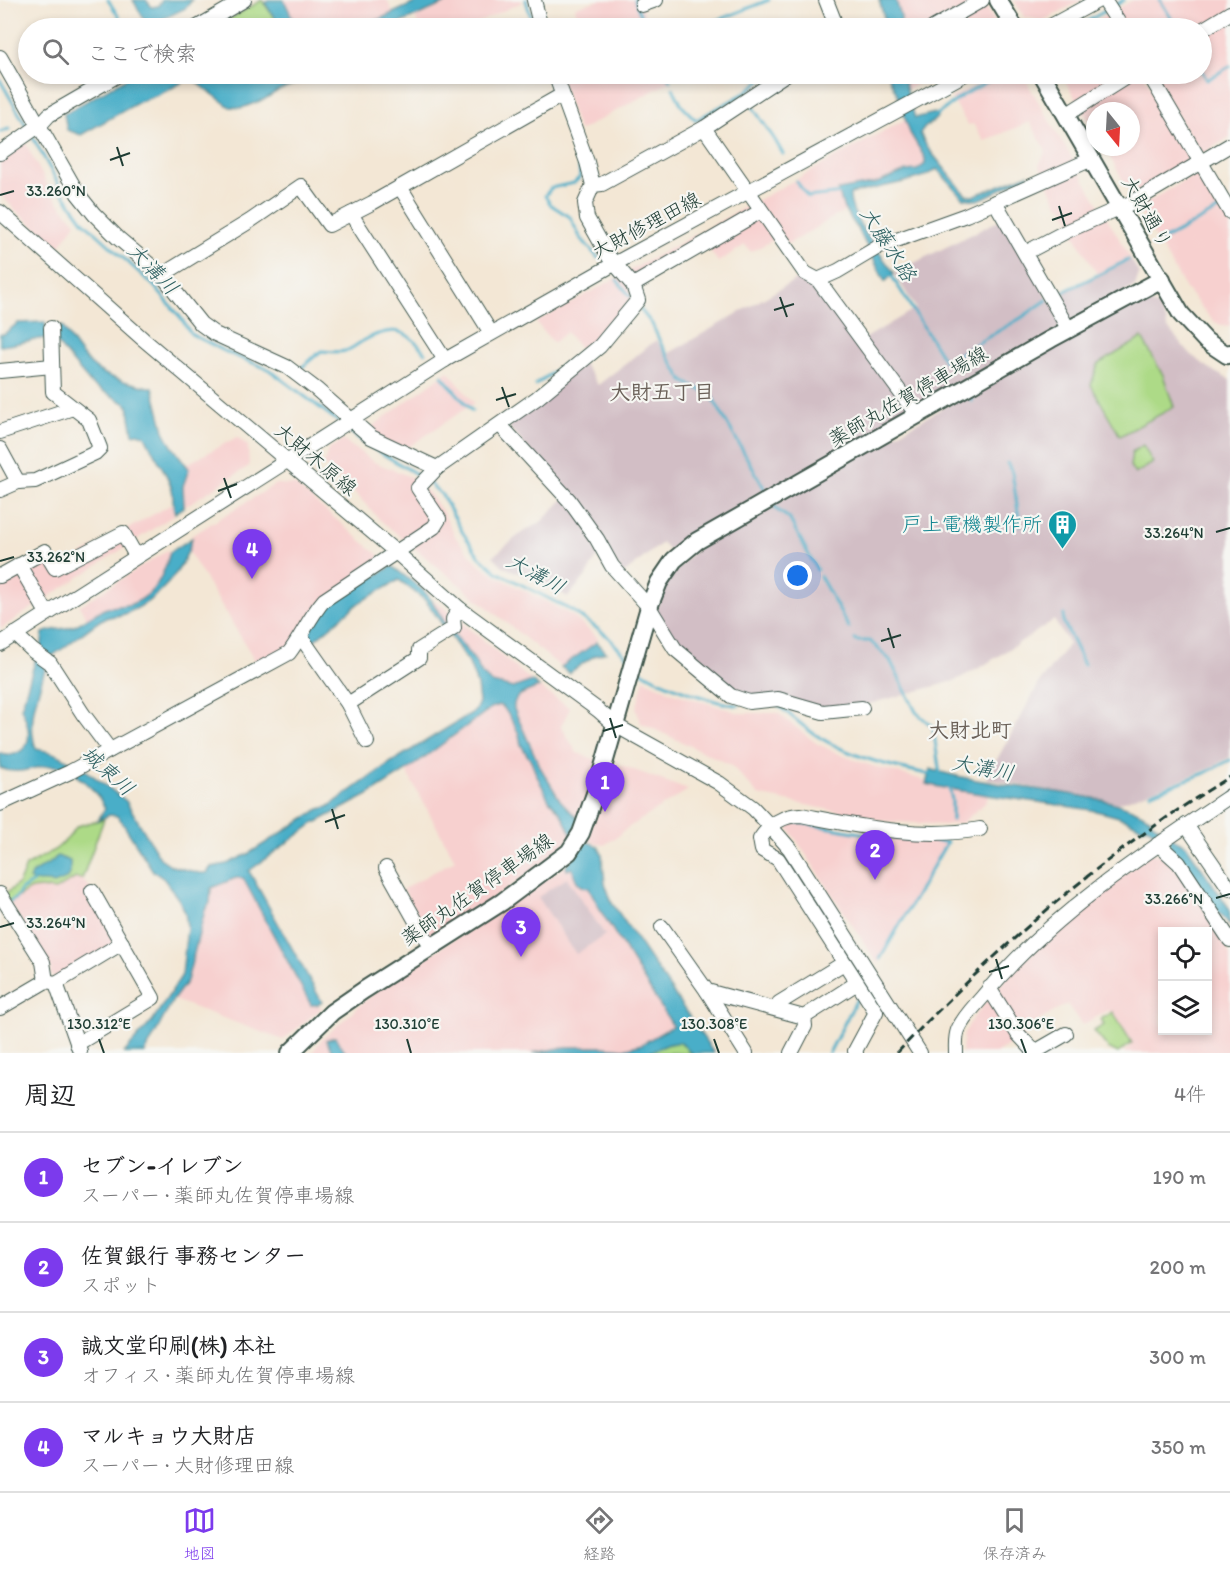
<!DOCTYPE html>
<html lang="ja">
<meta charset="utf-8">
<style>
:root{--surface:#fff;--page:#f6f6f6;--text:#202124;--muted:#757577;--line:#e0e0e0;--accent:#7c3aed}
body{margin:0;font-family:Itim,"Klee One",sans-serif;background:var(--page);color:var(--text)}
.controls{position:absolute;right:18px;bottom:18px;display:grid;overflow:hidden;border-radius:0px;box-shadow:0 3px 9px #0003}
.controls button{width:54px;height:54px;display:grid;place-items:center;padding:0;border:0;border-bottom:2px solid var(--line);background:var(--surface);color:var(--text);font:30px sans-serif}
.compass{position:absolute;left:1086px;top:102px;width:54px;height:54px;border-radius:50%;background:var(--surface);box-shadow:0 3px 9px #0003;rotate:162deg}
.you{position:absolute;left:798px;top:576px;width:21px;height:21px;margin:-15px;border:4px solid #fff;border-radius:50%;background:#1a73e8;box-shadow:0 0 0 9px #1a73e833}
.badge{display:grid;place-items:center;width:39px;height:39px;border-radius:50%;background:var(--accent);color:#fff;font-size:20px;font-weight:700}
.pin{position:absolute;translate:-50% -50px;filter:drop-shadow(0 2px 3px #0008)}
.pin::after{content:'';position:absolute;top:32px;width:21px;height:18px;background:inherit;clip-path:polygon(0 0,100% 0,50% 100%)}
.list{margin:0;padding:0;list-style:none}
h2{display:flex;justify-content:space-between;align-items:center;height:78px;margin:0;padding:0 24px;font-size:26px}
h2 small{font-size:20px;font-weight:400;color:var(--muted)}
.list li{display:grid;grid-template-columns:39px 1fr auto;gap:18px;align-items:center;box-sizing:border-box;height:90px;padding:0 24px;border-top:2px solid var(--line)}
.list b{display:block;font-size:22px;white-space:nowrap}
.list p{margin:0;font-size:20px;white-space:nowrap;color:var(--muted)}
.list em{font-size:20px;font-style:normal;color:var(--muted)}
.icon{flex:none;width:33px;height:33px;fill:none;stroke:currentColor;stroke-width:2;stroke-linecap:round;stroke-linejoin:round}
.map{position:relative;flex:none;width:1230px;height:1053px;overflow:hidden}
.search{position:absolute;background:var(--surface);box-shadow:0 3px 9px #0003;left:18px;right:18px;top:18px;height:66px;display:flex;align-items:center;gap:15px;box-sizing:border-box;padding:0 21px;border-radius:33px;color:var(--muted);font-size:22px}
.sheet{height:438px;background:var(--surface)}
nav{display:flex;justify-content:space-around;align-items:center;box-sizing:border-box;height:84px;border-top:2px solid var(--line);background:var(--surface);font-size:16px;color:var(--muted)}
nav a{display:grid;justify-items:center;gap:3px}
nav .on{color:var(--accent)}
.map>svg:first-child{display:block}
.built{fill:#f7d0cf;fill-rule:evenodd}
.industrial{fill:#d2bec5}
.green{fill:#adda87;stroke:#668c5e;stroke-width:1.5}
.water{fill:#49aec8;stroke:#34767e;stroke-width:1.5}
.lines{fill:none;stroke-linecap:round;stroke-linejoin:round}
.stream{stroke:#49aec8;stroke-width:3}
.minor-casing{stroke:#3f564c;stroke-width:16}
.major-casing{stroke:#3f564c;stroke-width:20}
.minor{stroke:#fff;stroke-width:14}
.major{stroke:#fff;stroke-width:16}
.rail{stroke:#1f3d34;stroke-width:3;stroke-dasharray:9 4.5;stroke-linecap:butt}
.ticks{fill:none;stroke:#1f3d34;stroke-width:2}
.labels{text-anchor:middle;stroke-width:4.5;stroke-linejoin:round;paint-order:stroke}
.street-label{font-size:20px;fill:#1f3d34;stroke:#f6f6f2}
.culture-label{font-size:20px;fill:#0d838f;stroke:#f6f6f2;text-anchor:end}
.water-label{font-size:21px;font-style:italic;fill:#2c5f60;stroke:#f6f6f2}
.neighbourhood-label{font-size:21px;font-weight:bold;fill:#6b6159;stroke:#f6f6f2}
.ticks-label{font-size:15px;text-anchor:middle;fill:#1f3d34;stroke:#f6f6f2;stroke-width:4.5;stroke-linejoin:round;paint-order:stroke}
</style>
<div class="map">
<svg width="1230" height="1053" viewBox="0 0 1230 1053">
<rect width="100%" height="100%" fill="#f6f6f2"/>
<filter id="ink" filterUnits="userSpaceOnUse"><feTurbulence type="fractalNoise" baseFrequency=".0167" numOctaves="2"/><feDisplacementMap in="SourceGraphic" scale="12" xChannelSelector="R" yChannelSelector="G"/><feConvolveMatrix kernelMatrix="1 2 1 2 8 2 1 2 1" color-interpolation-filters="sRGB"/></filter>
<filter id="wash" filterUnits="userSpaceOnUse"><feTurbulence type="fractalNoise" baseFrequency=".008" numOctaves="4" result="noise"/><feDisplacementMap in="SourceGraphic" scale="24" xChannelSelector="R" yChannelSelector="G"/><feGaussianBlur stdDeviation="1.35" result="paint"/><feColorMatrix in="noise" values="0 0 0 0 0 0 0 0 0 0 0 0 0 0 0 0 0 1.4 0 .05"/><feComposite in="paint" operator="in"/></filter>
<g filter="url(#wash)">
<rect width="100%" height="100%" fill="#f3e7d5"/>
<g class="built">
<path d="M284,0H387L393,13L360,28H297Z"/>
<path d="M453,0H521L522,2L467,28H420L415,18Z"/>
<path d="M600,0H639L649,28H567L579,25L575,7Z"/>
<path d="M896,0H982L996,24L994,28H901Z"/>
<path d="M1014,0H1082L1042,21L1024,17Z"/>
<path d="M1133,0H1230V137L1200,155L1153,74H1202V28H1083Z"/>
<path d="M558,74H665L669,82L579,131Z"/>
<path d="M902,74H936L906,90Z"/>
<path d="M997,74H1022L1130,257L1097,274L1072,231L1075,228L1063,206H1059L1039,165L1046,151L1030,122L984,141L973,124L968,125L951,98Z"/>
<path d="M1061,74H1143L1190,155V161L1132,196L1104,147H1131V111H1095V131Z"/>
<path d="M906,119L931,164L917,174L877,185L842,190L848,209L788,244L780,236L751,252L745,245L718,262L704,241L628,283L633,297L598,342L584,353L566,332L553,343L536,322Z"/>
<path d="M25,142L48,186L58,202L76,223L59,247L17,212L0,194V161Z"/>
<path d="M1201,171L1230,205V326L1221,325L1213,321L1186,289L1138,208Z"/>
<path d="M448,371L474,403L398,454L362,434Z"/>
<path d="M237,437L248,446L249,466L184,507L183,486L189,469L187,464Z"/>
<path d="M343,440L374,462L413,478L430,494L443,512L456,538L479,564L498,577L571,615L598,638L597,642L561,667L380,520L357,495L324,465L328,450Z"/>
<path d="M276,484L295,485L381,557L286,652L259,667L189,552L191,536Z"/>
<path d="M172,504L174,515L0,629V578L43,555L53,571Z"/>
<path d="M168,550L170,552L165,569L157,585L148,595L133,604L106,608L87,618L79,606Z"/>
<path d="M432,601L438,603L532,681L513,688L492,683L482,674L475,661L445,623Z"/>
<path d="M644,679L673,693L740,713H778L816,743L841,755L869,765L949,787L991,791L985,803L962,823L944,825L884,821L758,795L731,765L641,723L636,709Z"/>
<path d="M539,687L570,708L561,726L577,753L597,760L579,820L560,800L540,767L514,709L513,702L517,696Z"/>
<path d="M499,705L504,707L513,722L519,734L521,745L531,761L536,774L549,800L560,812L572,835L555,855L432,941L403,889L455,860L406,771L491,708Z"/>
<path d="M618,764L688,790L621,832L620,835L604,845L585,840L612,766Z"/>
<path d="M795,821L884,837L948,842L878,964L787,826L790,822Z"/>
<path d="M1150,854L1162,855L1178,871L1221,935L1230,956V1053H1122L1130,1048L1109,1010L1082,1025L1067,1004L1024,1030L1025,1035L996,1053H963L962,1048L964,1034L972,1019L1012,971L1101,892ZM1162,932H1208V1030H1162Z"/>
<path d="M566,866L567,870L572,867L589,888L674,1026L642,1045L624,1049L602,1047H566L533,1053H346L335,1037L326,1040L333,1053H312L322,1039L380,988Z"/>
<path d="M76,878L82,879L91,889L116,943L55,979L50,974L51,968L10,903L26,889H48L55,890Z"/>
<path d="M236,878H243L311,1004L318,1005L322,1008L283,1040L174,1000L187,981L205,909L210,903L211,888Z"/>
</g>
<g class="industrial">
<path d="M1004,218L1049,300L1130,257L1139,274L1135,286L672,554L662,543L622,575L604,544L586,576L568,597L548,585L504,567L493,556L523,532L541,522L568,495L510,428L512,420L583,363L598,385L656,340L666,355L804,275L820,286L861,341L916,308L894,273Z"/>
<path d="M1139,300L1157,306L1166,321L1167,327L1190,354L1213,371L1230,380V757L1208,769L1119,803L986,779L1040,682L1069,644L1054,620L983,666L954,681L869,704L824,709L746,699L679,647L656,612L667,578L701,545L971,392Z"/>
<path d="M567,878L605,935L576,954L538,897Z"/>
</g>
<g class="green">
<path d="M262,0L281,28H214Z"/>
<path d="M1142,338L1163,375L1174,407L1120,436L1091,385L1098,364Z"/>
<path d="M1143,445L1153,463L1135,474L1130,466L1132,452Z"/>
<path d="M104,819L82,879L76,878L55,890C32,885 27,890 10,903L2,897L19,883L26,866L56,849L68,838L77,826Z"/>
<path d="M1113,1012L1132,1043L1118,1053L1108,1048L1094,1031L1104,1025L1101,1019Z"/>
<path d="M680,1042L691,1053H647L669,1044Z"/>
</g>
<g class="water">
<path d="M133,0H146L152,7L158,6L162,0H192L186,8L148,26Z"/>
<path d="M269,0H284L297,28H281L265,3Z"/>
<path d="M421,0H453L389,28H360Z"/>
<path d="M879,0H896L901,17V28H887Z"/>
<path d="M134,74H222C235,81 254,82 267,74H322L279,90L265,99L242,108L230,107L195,81H185L158,95L139,102L81,135L67,130L64,114Z"/>
<path d="M887,74H902L915,118L934,113L938,117L922,130L920,133L927,147L966,195L973,196L1028,174L1029,177L1022,179L1026,185L1019,180L983,198L977,200L963,198L937,169L925,176L904,182L850,194C848,216 882,255 894,273L885,282L858,229L844,209L838,190L877,183L906,171L917,170L925,164V158L910,133L897,94Z"/>
<path d="M45,322L47,338C31,339 16,345 0,346V334H4L18,323Z"/>
<path d="M62,326C92,374 99,376 153,388L164,431L172,446L189,469L183,486L184,507L175,513C172,504 174,497 172,489C166,470 153,454 145,436L138,433L133,434L128,405L92,385L55,341L56,328Z"/>
<path d="M192,538C185,570 157,601 127,613C118,617 109,615 101,620C84,631 69,645 52,656L41,651L43,633C53,628 64,630 74,626C85,621 95,612 107,608C115,605 126,607 134,603C156,594 164,574 170,552Z"/>
<path d="M392,566L424,591L432,601L445,623L475,661L482,674L492,683L513,688L532,681L539,687C527,692 512,694 514,709L540,767L560,800L579,820L572,835L560,812L549,800L536,774L531,761L521,745L519,734L513,722L504,708L499,705L491,708L406,771L368,795L313,824L249,871L322,1002L318,1005H311L243,878H236L211,888L210,903L205,910L187,981L173,1000L145,1053H124L153,1020L182,975L187,927L185,912L179,900L164,879L153,871L118,816L109,815L98,820L105,808C98,793 88,783 74,774L84,769L126,801L160,858L172,866L199,873H207L211,867L227,864L248,854L319,809L328,807L390,763L475,711L479,702L477,685L469,663L426,601L399,580L360,602L312,642L307,639L316,617L329,604Z"/>
<path d="M597,642L606,652L594,656L569,673L561,667Z"/>
<path d="M36,658L47,663C39,691 26,720 36,749C52,752 62,755 74,765L67,769C40,758 26,779 0,768V753C7,756 12,756 19,752C35,744 27,721 21,708Z"/>
<path d="M930,769C973,782 1018,786 1063,793C1093,798 1125,802 1151,819V822L1176,840L1186,845L1229,908L1230,926L1223,916L1219,914L1170,849V844L1146,826L1142,828C1118,813 1086,809 1058,805C1014,798 969,794 926,784Z"/>
<path d="M585,841L598,846L602,854L605,883L612,903L714,1053H691L680,1042L669,1044L647,1053H533L566,1047H602L624,1049L642,1044L673,1026L602,913L589,888C577,887 575,878 572,868L567,870L566,866Z"/>
<path d="M57,856L70,861V872L66,879L54,884C45,879 37,885 29,879C34,867 50,867 57,856Z"/>
<path d="M335,1037L346,1053H333L326,1040Z"/>
</g>
<g class="lines">
<g class="stream">
<path d="M108,0L126,28"/>
<path d="M526,0L532,21"/>
<path d="M635,0L645,28"/>
<path d="M1160,0L1177,28"/>
<path d="M1113,7L1124,0"/>
<path d="M698,28L769,0"/>
<path d="M1075,28L1107,10"/>
<path d="M1202,71L1207,80L1230,66"/>
<path d="M548,74L555,96"/>
<path d="M666,74L670,81"/>
<path d="M0,80L28,129"/>
<path d="M673,88L682,106L696,120L743,94L744,95"/>
<path d="M743,94L769,74"/>
<path d="M557,102L579,164L580,177L574,183L551,188L545,196L551,205L570,217L580,237L598,258"/>
<path d="M750,103L775,140L783,154"/>
<path d="M934,117L962,96L1001,74"/>
<path d="M0,132L9,129"/>
<path d="M31,134L65,196L84,222L154,286L181,318L191,334L228,353L268,369L339,422"/>
<path d="M796,181L808,197L842,193"/>
<path d="M1161,241L1220,209"/>
<path d="M890,273L945,362L1021,318L1047,300"/>
<path d="M617,280L630,296"/>
<path d="M1053,297L1128,260"/>
<path d="M640,309L652,324L662,346L683,381L711,395L767,493"/>
<path d="M591,346L599,334L614,319"/>
<path d="M301,368L321,351C328,351 339,353 345,351C350,350 356,345 361,342C389,326 405,326 425,353"/>
<path d="M442,376L472,411"/>
<path d="M535,385L581,353"/>
<path d="M969,395L972,401"/>
<path d="M346,428L366,444L423,478"/>
<path d="M1007,463L1012,472L1020,525"/>
<path d="M428,482L442,495L463,533L479,556L497,572L573,611L606,635L628,658"/>
<path d="M774,505L777,510L789,518L817,570"/>
<path d="M820,576L849,628"/>
<path d="M1064,615L1063,621L1084,665"/>
<path d="M855,639L856,641H870L890,660L916,712L933,727L940,775"/>
<path d="M637,667C651,681 719,705 739,705"/>
<path d="M779,706C791,715 803,727 816,735C849,757 894,767 932,775"/>
<path d="M949,787L952,800V820"/>
<path d="M1151,793L1205,773L1230,760"/>
<path d="M796,822L884,837L947,842L880,959"/>
<path d="M10,902L16,898L21,890L33,882"/>
<path d="M829,1053L858,997"/>
</g>
</g>
</g>
<g filter="url(#ink)">
<g class="lines">
<defs>
<g id="minor">
<path d="M534,0L541,28"/>
<path d="M826,0L837,28"/>
<path d="M1104,0L1122,28"/>
<path d="M642,5L656,0"/>
<path d="M196,28L244,0"/>
<path d="M933,28L982,0"/>
<path d="M1047,28L1099,0"/>
<path d="M1202,30L1230,13"/>
<path d="M0,57L78,194L94,214L118,238L162,275L201,324L215,334L287,367L316,389L371,437L437,468"/>
<path d="M555,74L587,162L593,185"/>
<path d="M786,74L704,128L805,273L818,280L917,415"/>
<path d="M1149,74L1230,212"/>
<path d="M1066,115L1131,74"/>
<path d="M0,153L40,125L49,115L120,74"/>
<path d="M400,187L491,333"/>
<path d="M995,202L1069,330"/>
<path d="M0,212L143,339L397,553L460,609L598,710L615,725L719,783L753,808L771,827L790,849L920,1053"/>
<path d="M351,214L445,360"/>
<path d="M1025,253L1067,231L1133,202L1230,145"/>
<path d="M162,275L250,221L301,186L329,225L372,203L562,95"/>
<path d="M818,280L838,271L880,246L966,215L1092,159"/>
<path d="M633,285L761,211"/>
<path d="M0,371L52,366"/>
<path d="M500,425L569,500L597,539L612,566L649,607L675,649L731,696L749,702L778,699L823,712L862,708"/>
<path d="M0,432L73,408"/>
<path d="M0,449L18,482L0,490"/>
<path d="M18,482L35,481L95,453L100,448L89,420L53,392L51,328"/>
<path d="M19,565L47,613"/>
<path d="M0,576L45,551L55,568L123,533L136,556"/>
<path d="M15,634L33,651L50,663L83,714L110,750"/>
<path d="M301,637L348,704L367,742"/>
<path d="M0,644L445,360L614,264L965,74"/>
<path d="M348,704L419,658V650L454,628L453,619L460,609"/>
<path d="M0,804L70,772L289,653C302,636 310,616 324,600L434,527L439,519L418,488L437,468L537,398L600,346L638,300L633,285L609,257L587,218L585,203L593,185L602,184L704,128"/>
<path d="M1186,825L1230,889"/>
<path d="M1158,844L1179,863L1230,940"/>
<path d="M386,868L431,948"/>
<path d="M0,894L43,962L46,981"/>
<path d="M662,927L707,991L804,1017L857,983"/>
<path d="M56,983L122,943"/>
<path d="M989,988L1018,1034L1035,1052"/>
<path d="M707,991L746,1053"/>
<path d="M779,1003L844,963"/>
<path d="M0,1008L46,981L56,983L80,1051"/>
<path d="M77,1044L153,998L92,891"/>
<path d="M791,1053L805,1026L804,1017"/>
<path d="M856,1053L855,1051L876,1012L778,859L762,850L760,839C769,825 783,815 801,815C859,826 921,840 980,829"/>
<path d="M956,1053C956,1045 955,1038 958,1030C963,1017 976,1005 985,994C1049,916 1146,852 1230,796"/>
<path d="M1033,1053L1066,1034"/>
</g>
<g id="major">
<path d="M998,0L1015,28"/>
<path d="M1042,74L1181,314L1206,341L1227,355L1230,353"/>
<path d="M290,1053L332,1012L364,990L502,902L569,852L581,833L597,788L649,607L659,582L674,560L697,541L1051,339L1162,279"/>
</g>
</defs>
<use href="#minor" class="minor-casing"/>
<use href="#major" class="major-casing"/>
<use href="#minor" class="minor"/>
<use href="#major" class="major"/>
<path class="rail" d="M897,1053C996,949 1106,851 1230,777"/>
</g>
</g>
<path class="ticks" d="M117,147L123,166M110,160L130,153M0,195L14,191M1059,206L1065,226M1052,220L1072,213M780,297L787,317M774,310L794,304M502,387L509,407M496,400L516,394M224,478L231,498M218,491L237,484M1216,532L1230,528M0,561L14,557M888,628L894,648M881,641L901,635M610,718L616,738M603,731L623,725M332,809L338,829M325,822L345,815M1216,898L1230,894M0,927L14,923M996,959L1002,979M989,972L1009,966M99,1039L104,1053M407,1039L411,1053M714,1039L719,1053M1021,1039L1026,1053"/>
<defs>
<symbol id="building-pin" viewBox="-11 -11 22 30"><path d="M0 17L-7.5 6A9.5 9.5 0 1 1 7.5 6Z" fill="#0f9aa8" stroke="#f6f6f2"/><path d="M-4-6H4V6H1V3H-1V6H-4ZM-2.5-4.3h1.7v1.8h-1.7ZM.8-4.3h1.7v1.8H.8ZM-2.5-1h1.7V.8h-1.7ZM.8-1h1.7V.8H.8Z" fill="#fff"/></symbol>
</defs>
<g fill-rule="evenodd">
<use href="#building-pin" x="1046" y="508" width="33" height="45"/>
</g>
<g class="labels">
<g class="street-label">
<text transform="translate(1147 212) rotate(60)" y="7">大財通り</text>
<text transform="translate(646 225) rotate(-28)" y="7">大財修理田線</text>
<text transform="translate(908 396) rotate(-30)" y="7">薬師丸佐賀停車場線</text>
<text transform="translate(316 459) rotate(40)" y="7">大財木原線</text>
<text transform="translate(477 889) rotate(-35)" y="7">薬師丸佐賀停車場線</text>
</g>
<g class="culture-label">
<text x="1042" y="531">戸上電機製作所</text>
</g>
<g class="water-label">
<text transform="translate(888 244) rotate(57)" y="7">大藤水路</text>
<text transform="translate(153 269) rotate(46)" y="7">大溝川</text>
<text transform="translate(536 574) rotate(29)" y="7">大溝川</text>
<text transform="translate(983 768) rotate(11)" y="7">大溝川</text>
<text transform="translate(108 771) rotate(42)" y="7">城東川</text>
</g>
<g class="neighbourhood-label">
<text x="662" y="399">大財五丁目</text>
<text x="970" y="737">大財北町</text>
</g>
</g>
<g class="ticks-label">
<text x="56" y="196">33.260°N</text>
<text x="1174" y="538">33.264°N</text>
<text x="56" y="562">33.262°N</text>
<text x="1174" y="904">33.266°N</text>
<text x="56" y="928">33.264°N</text>
<text x="99" y="1029">130.312°E</text>
<text x="407" y="1029">130.310°E</text>
<text x="714" y="1029">130.308°E</text>
<text x="1021" y="1029">130.306°E</text>
</g>
</svg>
<div class="controls">
<button><svg class="icon" aria-label="locate" viewBox="0 0 24 24"><circle cx="12" cy="12" r="6"/><path d="M12 2v4M12 18v4M2 12h4M18 12h4"/></svg></button>
<button><svg class="icon" aria-label="layers" viewBox="0 0 24 24"><path d="M12 4l9 5-9 5-9-5zM3 14l9 5 9-5"/></svg></button>
</div>
<svg class="compass" viewBox="-18 -18 36 36"><path d="M0-13l5 13h-10z" fill="#e53935"/><path d="M0 13l5-13h-10z" fill="#757577"/></svg>
<div class="you"></div>
<div class="pin badge" style="left:605px;top:812px">1</div>
<div class="pin badge" style="left:875px;top:880px">2</div>
<div class="pin badge" style="left:521px;top:957px">3</div>
<div class="pin badge" style="left:252px;top:579px">4</div>
<div class="search"><svg class="icon" aria-label="search" viewBox="0 0 24 24"><circle cx="10" cy="10" r="6"/><path d="M15 15l6 6"/></svg>ここで検索</div>
</div>
<section class="sheet">
<h2>周辺<small>4件</small></h2>
<ul class="list">
<li><span class="badge">1</span><div><b>セブン-イレブン</b><p>スーパー · 薬師丸佐賀停車場線</p></div><em>190 m</em></li>
<li><span class="badge">2</span><div><b>佐賀銀行 事務センター</b><p>スポット</p></div><em>200 m</em></li>
<li><span class="badge">3</span><div><b>誠文堂印刷(株) 本社</b><p>オフィス · 薬師丸佐賀停車場線</p></div><em>300 m</em></li>
<li><span class="badge">4</span><div><b>マルキョウ大財店</b><p>スーパー · 大財修理田線</p></div><em>350 m</em></li>
</ul>
</section>
<nav>
<a class="on"><svg class="icon" aria-label="map" viewBox="0 0 24 24"><path d="M3 6l6-2 6 2 6-2v14l-6 2-6-2-6 2zM9 4v14M15 6v14"/></svg>地図</a>
<a><svg class="icon" aria-label="directions" viewBox="0 0 24 24"><path d="M12 3l9 9-9 9-9-9zM9 14v-3h6M13 9l2 2-2 2"/></svg>経路</a>
<a><svg class="icon" aria-label="saved" viewBox="0 0 24 24"><path d="M7 4h10v16l-5-4-5 4z"/></svg>保存済み</a>
</nav>
